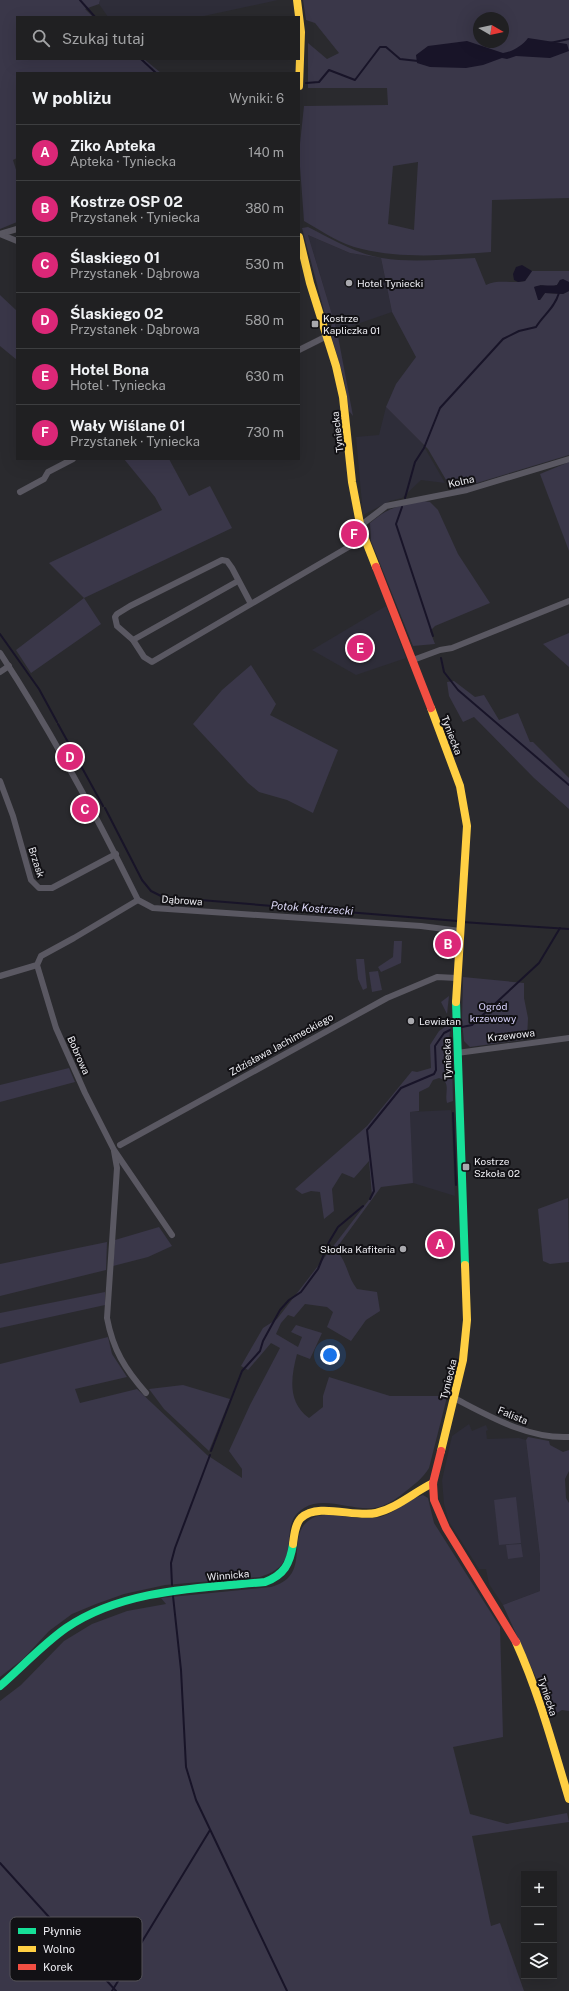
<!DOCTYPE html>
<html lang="pl">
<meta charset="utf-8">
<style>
:root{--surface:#202022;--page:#2d2d2f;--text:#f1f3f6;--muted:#a2a3a5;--line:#3d3e40;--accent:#db2777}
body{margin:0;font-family:"Public Sans",sans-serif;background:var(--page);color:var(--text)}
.controls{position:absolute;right:12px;bottom:12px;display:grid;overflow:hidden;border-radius:0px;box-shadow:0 4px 16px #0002}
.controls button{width:36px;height:36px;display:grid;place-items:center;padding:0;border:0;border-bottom:1px solid var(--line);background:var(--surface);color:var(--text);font:20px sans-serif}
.compass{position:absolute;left:473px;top:12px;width:36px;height:36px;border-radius:50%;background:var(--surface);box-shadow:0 4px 16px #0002;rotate:99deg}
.you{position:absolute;left:330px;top:1355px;width:14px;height:14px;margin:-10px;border:3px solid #fff;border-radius:50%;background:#1a73e8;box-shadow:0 0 0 6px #1a73e833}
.badge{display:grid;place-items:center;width:26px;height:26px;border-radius:50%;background:var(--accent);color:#fff;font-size:13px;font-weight:700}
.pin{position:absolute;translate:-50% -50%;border:2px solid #fff;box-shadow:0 1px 4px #0006}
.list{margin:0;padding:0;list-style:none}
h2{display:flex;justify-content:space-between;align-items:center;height:52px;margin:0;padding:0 16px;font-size:17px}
h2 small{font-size:13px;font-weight:400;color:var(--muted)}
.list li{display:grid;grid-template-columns:26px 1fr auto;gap:12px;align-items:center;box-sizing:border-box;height:56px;padding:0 16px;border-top:1px solid var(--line)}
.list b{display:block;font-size:15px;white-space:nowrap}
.list p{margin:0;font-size:13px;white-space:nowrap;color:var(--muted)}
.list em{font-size:13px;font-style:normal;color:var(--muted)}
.icon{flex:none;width:22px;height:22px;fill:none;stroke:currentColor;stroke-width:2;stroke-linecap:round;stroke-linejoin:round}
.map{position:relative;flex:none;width:569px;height:1991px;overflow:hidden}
.search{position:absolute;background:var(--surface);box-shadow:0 4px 16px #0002;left:16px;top:16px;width:284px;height:44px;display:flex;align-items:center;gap:10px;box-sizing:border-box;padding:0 14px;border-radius:0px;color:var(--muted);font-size:15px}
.panel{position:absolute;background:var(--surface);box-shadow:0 4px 16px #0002;left:16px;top:72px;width:284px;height:388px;border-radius:0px}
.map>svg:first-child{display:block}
.built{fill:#2e2d39}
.green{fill:#3a3749;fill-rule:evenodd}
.water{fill:#181428}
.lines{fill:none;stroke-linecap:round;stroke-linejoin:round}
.stream{stroke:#181428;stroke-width:2}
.street{stroke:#5a5862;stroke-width:6}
.fast{stroke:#16e098;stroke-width:8}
.slow{stroke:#ffcf43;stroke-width:8}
.jam{stroke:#f24e42;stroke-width:8}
.poi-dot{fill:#a9a9ae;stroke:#121115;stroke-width:1.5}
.labels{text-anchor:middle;stroke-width:4;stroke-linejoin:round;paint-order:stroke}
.poi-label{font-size:10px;fill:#eeeef3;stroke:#121115;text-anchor:start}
.street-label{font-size:10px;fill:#eeeef3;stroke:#121115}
.park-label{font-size:10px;fill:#d6d0fa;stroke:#121115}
.water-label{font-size:11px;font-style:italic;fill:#dcd8f7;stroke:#121115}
.key{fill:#121115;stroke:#545358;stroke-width:1}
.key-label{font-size:11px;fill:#eeeef3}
</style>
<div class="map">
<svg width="569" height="1991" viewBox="0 0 569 1991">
<rect width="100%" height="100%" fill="#2a2a2e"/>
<g class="built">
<path d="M100,0H278L199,17H108L99,4Z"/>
<path d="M308,235L350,253L381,258L392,312L337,331Z"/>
<path d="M386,407L422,443L445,483L421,480L402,498L390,501L363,515L356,437L379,435Z"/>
<path d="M386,606L406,658L356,675L312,650Z"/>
<path d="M451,1110L455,1196L413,1183L411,1152L410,1112Z"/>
<path d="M469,1424L472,1431L486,1425L488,1430L486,1431L487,1439L519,1438L526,1440L540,1556V1591L503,1605L489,1584L486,1569H479L449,1522L444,1504L442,1480L452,1436Z"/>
</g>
<g class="green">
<path d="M0,0H100L99,4L85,9L93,17H17V59H144L161,73H17V158L13,160L17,173V222L0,229Z"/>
<path d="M303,0H569V198L492,200L491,252C448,255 404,259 362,249C341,245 322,231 304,221L299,153L304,106L388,105L387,88H308V43L327,59L339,53L315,23L306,20ZM479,18H503V42H479ZM418,162L414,230L388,224L393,166Z"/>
<path d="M308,227C332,239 356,254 382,258C412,263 445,259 475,258L486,285C499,279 511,284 525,281L532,271H569V282L560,280L557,285L550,287L540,285L538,300H540L545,293L563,294L569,291V455L457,489L449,485L428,449L386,407L396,384L416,357L392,312L381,258L350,253L308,235L337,331L353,416L349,411L344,379L329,328L332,325L329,318H326L302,228Z"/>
<path d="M0,295L17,311V360L0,346Z"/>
<path d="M124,459H169L189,496L210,486L232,528L84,598L101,624L31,673L16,650L84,598L49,563L162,510L155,497Z"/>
<path d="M569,462V551L540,474Z"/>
<path d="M424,501L430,502L438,510L458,554L490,603L435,626L430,631L435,644L413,646L371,541L370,523C390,506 399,506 424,501Z"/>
<path d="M569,633V667L543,644Z"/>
<path d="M251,665L276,704L270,715L338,750L313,813L287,800L259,792L248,783L193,724L222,690Z"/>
<path d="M454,681L475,697L484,695L499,720L518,713L530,742H533L569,778V809L534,778L474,717L463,722L449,696L447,682Z"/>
<path d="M449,934L454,936C456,940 456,949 453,952L450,951L445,936Z"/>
<path d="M394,941H402L401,963L381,972L378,967L393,957Z"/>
<path d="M356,959H364L367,988L363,990L358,979Z"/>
<path d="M378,971L382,990L372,992L369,972Z"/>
<path d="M463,977L524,983V998L528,1018L527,1039L470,1047L464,1041L462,1022Z"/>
<path d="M449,996L447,1014L441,1002Z"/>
<path d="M451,1023L447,1057L452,1060L453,1101L447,1103C444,1093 452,1082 439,1078L433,1080L429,1087L419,1092V1111L410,1112L413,1183L381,1187L335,1250C347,1259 347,1277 357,1289L377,1292L380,1311L366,1320L351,1341L327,1327L333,1312L327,1307L305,1304L294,1317L288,1315L281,1323L276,1334L298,1347L302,1337L291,1332L296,1325L322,1333L310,1359L297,1354C291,1377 287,1402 309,1418L323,1407V1396L329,1377L390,1396H446V1401L429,1468C423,1478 415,1484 406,1491C399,1497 390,1503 382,1506C358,1515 327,1494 304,1508C274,1526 308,1563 260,1577L165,1585L124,1594L96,1604L72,1614L49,1631L23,1659L0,1677V1364L108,1337L112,1354L127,1377L75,1389L80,1403L137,1389L207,1455L242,1478V1469L229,1451L250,1405L280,1348L271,1343L248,1370L241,1366L263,1328L277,1319L372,1196L369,1161L354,1178L342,1173L332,1189L334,1211L324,1219L320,1192L311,1191L302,1194L295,1189L367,1126L412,1071L417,1072L431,1068L430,1045L439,1031Z"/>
<path d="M69,1068L75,1082L0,1102V1085Z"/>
<path d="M568,1198L569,1262L550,1264L543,1261L538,1209Z"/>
<path d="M159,1227L172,1246L148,1257L113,1266L115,1240Z"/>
<path d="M107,1242L106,1270L0,1296V1264Z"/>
<path d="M105,1292V1305L0,1328V1313Z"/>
<path d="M183,1385L230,1399L209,1451L164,1409L149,1389Z"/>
<path d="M528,1437L549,1441L550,1445L563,1452L569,1450V1471L565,1479L566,1498L569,1503V1711L562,1710L553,1715L503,1605L540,1591V1556L526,1440Z"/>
<path d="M423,1495L428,1498L434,1523L500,1627L503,1737L453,1747L470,1814L507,1824L567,1813L569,1822L472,1836L491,1926L500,1923L524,1991H0V1701L21,1685L64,1641L92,1624L127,1611L166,1604L161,1598L271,1587C312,1576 286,1538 308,1521C323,1509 347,1519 364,1518C370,1518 378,1518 383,1516C397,1512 407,1499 423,1495Z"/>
<path d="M516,1497L521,1543L499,1545L494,1500Z"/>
<path d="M521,1544L523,1557L508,1559L506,1545Z"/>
</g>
<g class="water">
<path d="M528,38L567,44L569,51L550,58L516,56L507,59L502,58L483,65L466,68L430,67L417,63L416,55L428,46L467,41L503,53C512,52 522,46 528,38Z"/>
<path d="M522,265L532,271L525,281L518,282L514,280L513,274L516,267Z"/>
<path d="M563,279L569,282V291L563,294L545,293L540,300H538L534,287C541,283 550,287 557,285L560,280Z"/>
</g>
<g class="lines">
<g class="stream">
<path d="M80,0L95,17"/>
<path d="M550,43L569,39"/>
<path d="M141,59L156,73"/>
<path d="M306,83L319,82L329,70L355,80L380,47H386L400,59L418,61"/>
<path d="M405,498L415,462L424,448L440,408L503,339L519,331L536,327C544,314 554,309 559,293"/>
<path d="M402,507L396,524L433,636"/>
<path d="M0,634L39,689L57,722"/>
<path d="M441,658L444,672L458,690L569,785"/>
<path d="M58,724L103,806"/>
<path d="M105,808L142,880L151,891L163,897L458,921"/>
<path d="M462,922L569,929"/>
<path d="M462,1027L472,1025L539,963L560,928"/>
<path d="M453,1113L456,1185"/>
<path d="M370,1199L374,1191L367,1130L401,1088L434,1074L436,1070L435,1046L444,1033L450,1030"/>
<path d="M211,1451L242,1371L260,1351L263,1341L280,1310L289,1300L301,1292L318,1269L329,1242L338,1227L363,1206"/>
<path d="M172,1585L171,1563L175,1548L210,1455"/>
<path d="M173,1596L181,1670L186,1767L196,1800L287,1991"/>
<path d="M0,1863L116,1991"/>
<path d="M112,1991L210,1830"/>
</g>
<g class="street">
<path d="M0,234L17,241"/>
<path d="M0,234L17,229"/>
<path d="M299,350L327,336"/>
<path d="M20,492L44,479L48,472L73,459"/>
<path d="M360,526L386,506L467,490L569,459"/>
<path d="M251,604L152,662L144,657L133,640L117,626L115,617L117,614L130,606L222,560L227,561L232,568L251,604L364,538"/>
<path d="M133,640L238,581"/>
<path d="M0,653C52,732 96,815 138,900L153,908L421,926L460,931"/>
<path d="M413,660L440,650L452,648L569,601"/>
<path d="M0,672L9,666"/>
<path d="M0,781L13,816L31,880L39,888H52L116,854"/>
<path d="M37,965L56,1028L85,1093L114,1150L172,1235"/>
<path d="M0,976L37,965L41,956L74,938L138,900"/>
<path d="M457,1053L569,1038"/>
<path d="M120,1145L387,998L437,977L457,978"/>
<path d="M114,1151L117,1168L107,1318C113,1350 125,1369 146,1393"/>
<path d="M454,1398C489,1416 528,1439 569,1437"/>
</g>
<g class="fast">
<path d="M456,1002L465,1265"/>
<path d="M0,1686C22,1667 42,1645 66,1628C123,1589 199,1588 265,1582C284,1575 290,1564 293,1544"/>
</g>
<g class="slow">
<path d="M297,0L301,32L299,86"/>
<path d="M299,237L310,283L336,366L343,397L352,482L361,529L376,567"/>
<path d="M431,708L460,786L467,826L456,1002"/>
<path d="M441,1451L463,1360L467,1320L465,1265"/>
<path d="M293,1544C294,1536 295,1524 301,1518C318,1502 355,1518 376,1513C397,1508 414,1492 433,1483"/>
<path d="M516,1642C539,1693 553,1746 569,1799"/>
</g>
<g class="jam">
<path d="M376,567L431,708"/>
<path d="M441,1451L433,1483L434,1500L446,1528L516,1642"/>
</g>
</g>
<g class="poi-dot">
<circle cx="349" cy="283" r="4"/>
<rect x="311" y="320" width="8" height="8" rx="2"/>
<circle cx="411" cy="1021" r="4"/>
<rect x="462" y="1163" width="8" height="8" rx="2"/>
<circle cx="403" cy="1249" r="4"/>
</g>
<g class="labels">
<g class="poi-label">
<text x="357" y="287">Hotel Tyniecki</text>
<text x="323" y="322">Kostrze<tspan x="323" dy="12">Kapliczka 01</tspan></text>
<text x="419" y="1025">Lewiatan</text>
<text x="474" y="1165">Kostrze<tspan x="474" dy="12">Szkoła 02</tspan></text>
<text x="395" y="1253" text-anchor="end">Słodka Kafiteria</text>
</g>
<g class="street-label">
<text transform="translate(337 432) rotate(-97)" y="4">Tyniecka</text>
<text transform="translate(461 481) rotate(-13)" y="4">Kolna</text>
<text transform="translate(452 735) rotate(69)" y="4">Tyniecka</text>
<text transform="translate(37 862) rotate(72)" y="4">Brzask</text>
<text transform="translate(182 900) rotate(4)" y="4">Dąbrowa</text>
<text transform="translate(511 1035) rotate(-7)" y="4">Krzewowa</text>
<text transform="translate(281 1044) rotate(-29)" y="4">Zdzisława Jachimeckiego</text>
<text transform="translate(79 1055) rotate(66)" y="4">Bobrowa</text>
<text transform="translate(447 1059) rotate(-92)" y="4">Tyniecka</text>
<text transform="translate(448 1379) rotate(-76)" y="4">Tyniecka</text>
<text transform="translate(513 1415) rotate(22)" y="4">Falista</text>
<text transform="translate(228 1575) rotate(-5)" y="4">Winnicka</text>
<text transform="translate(548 1696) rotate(72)" y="4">Tyniecka</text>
</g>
<g class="park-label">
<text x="493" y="1010">Ogród<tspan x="493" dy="12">krzewowy</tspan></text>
</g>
<g class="water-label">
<text transform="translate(312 908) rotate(4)" y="4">Potok Kostrzecki</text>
</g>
</g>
<rect x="10" y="1917" width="132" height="64" rx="6" class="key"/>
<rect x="18" y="1928" width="18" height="6" fill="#16e098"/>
<rect x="18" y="1946" width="18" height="6" fill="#ffcf43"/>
<rect x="18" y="1964" width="18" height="6" fill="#f24e42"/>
<g class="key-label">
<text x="43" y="1935">Płynnie</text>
<text x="43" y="1953">Wolno</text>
<text x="43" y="1971">Korek</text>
</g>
</svg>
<div class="controls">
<button>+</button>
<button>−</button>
<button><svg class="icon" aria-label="layers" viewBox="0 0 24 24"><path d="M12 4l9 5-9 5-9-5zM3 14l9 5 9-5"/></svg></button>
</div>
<svg class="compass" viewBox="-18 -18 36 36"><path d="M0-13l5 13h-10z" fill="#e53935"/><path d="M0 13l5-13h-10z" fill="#a2a3a5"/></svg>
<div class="you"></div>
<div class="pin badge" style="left:440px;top:1244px">A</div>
<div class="pin badge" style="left:448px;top:944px">B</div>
<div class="pin badge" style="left:85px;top:809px">C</div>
<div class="pin badge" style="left:70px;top:757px">D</div>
<div class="pin badge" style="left:360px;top:648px">E</div>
<div class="pin badge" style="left:354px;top:534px">F</div>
<div class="search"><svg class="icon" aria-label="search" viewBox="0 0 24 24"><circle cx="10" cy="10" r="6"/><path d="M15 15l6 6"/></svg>Szukaj tutaj</div>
<section class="panel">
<h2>W pobliżu<small>Wyniki: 6</small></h2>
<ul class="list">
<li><span class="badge">A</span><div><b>Ziko Apteka</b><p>Apteka · Tyniecka</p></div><em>140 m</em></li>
<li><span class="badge">B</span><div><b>Kostrze OSP 02</b><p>Przystanek · Tyniecka</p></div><em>380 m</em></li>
<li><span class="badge">C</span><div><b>Ślaskiego 01</b><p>Przystanek · Dąbrowa</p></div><em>530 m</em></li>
<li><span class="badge">D</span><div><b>Ślaskiego 02</b><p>Przystanek · Dąbrowa</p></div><em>580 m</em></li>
<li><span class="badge">E</span><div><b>Hotel Bona</b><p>Hotel · Tyniecka</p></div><em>630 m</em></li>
<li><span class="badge">F</span><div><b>Wały Wiślane 01</b><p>Przystanek · Tyniecka</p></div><em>730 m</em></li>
</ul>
</section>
</div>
